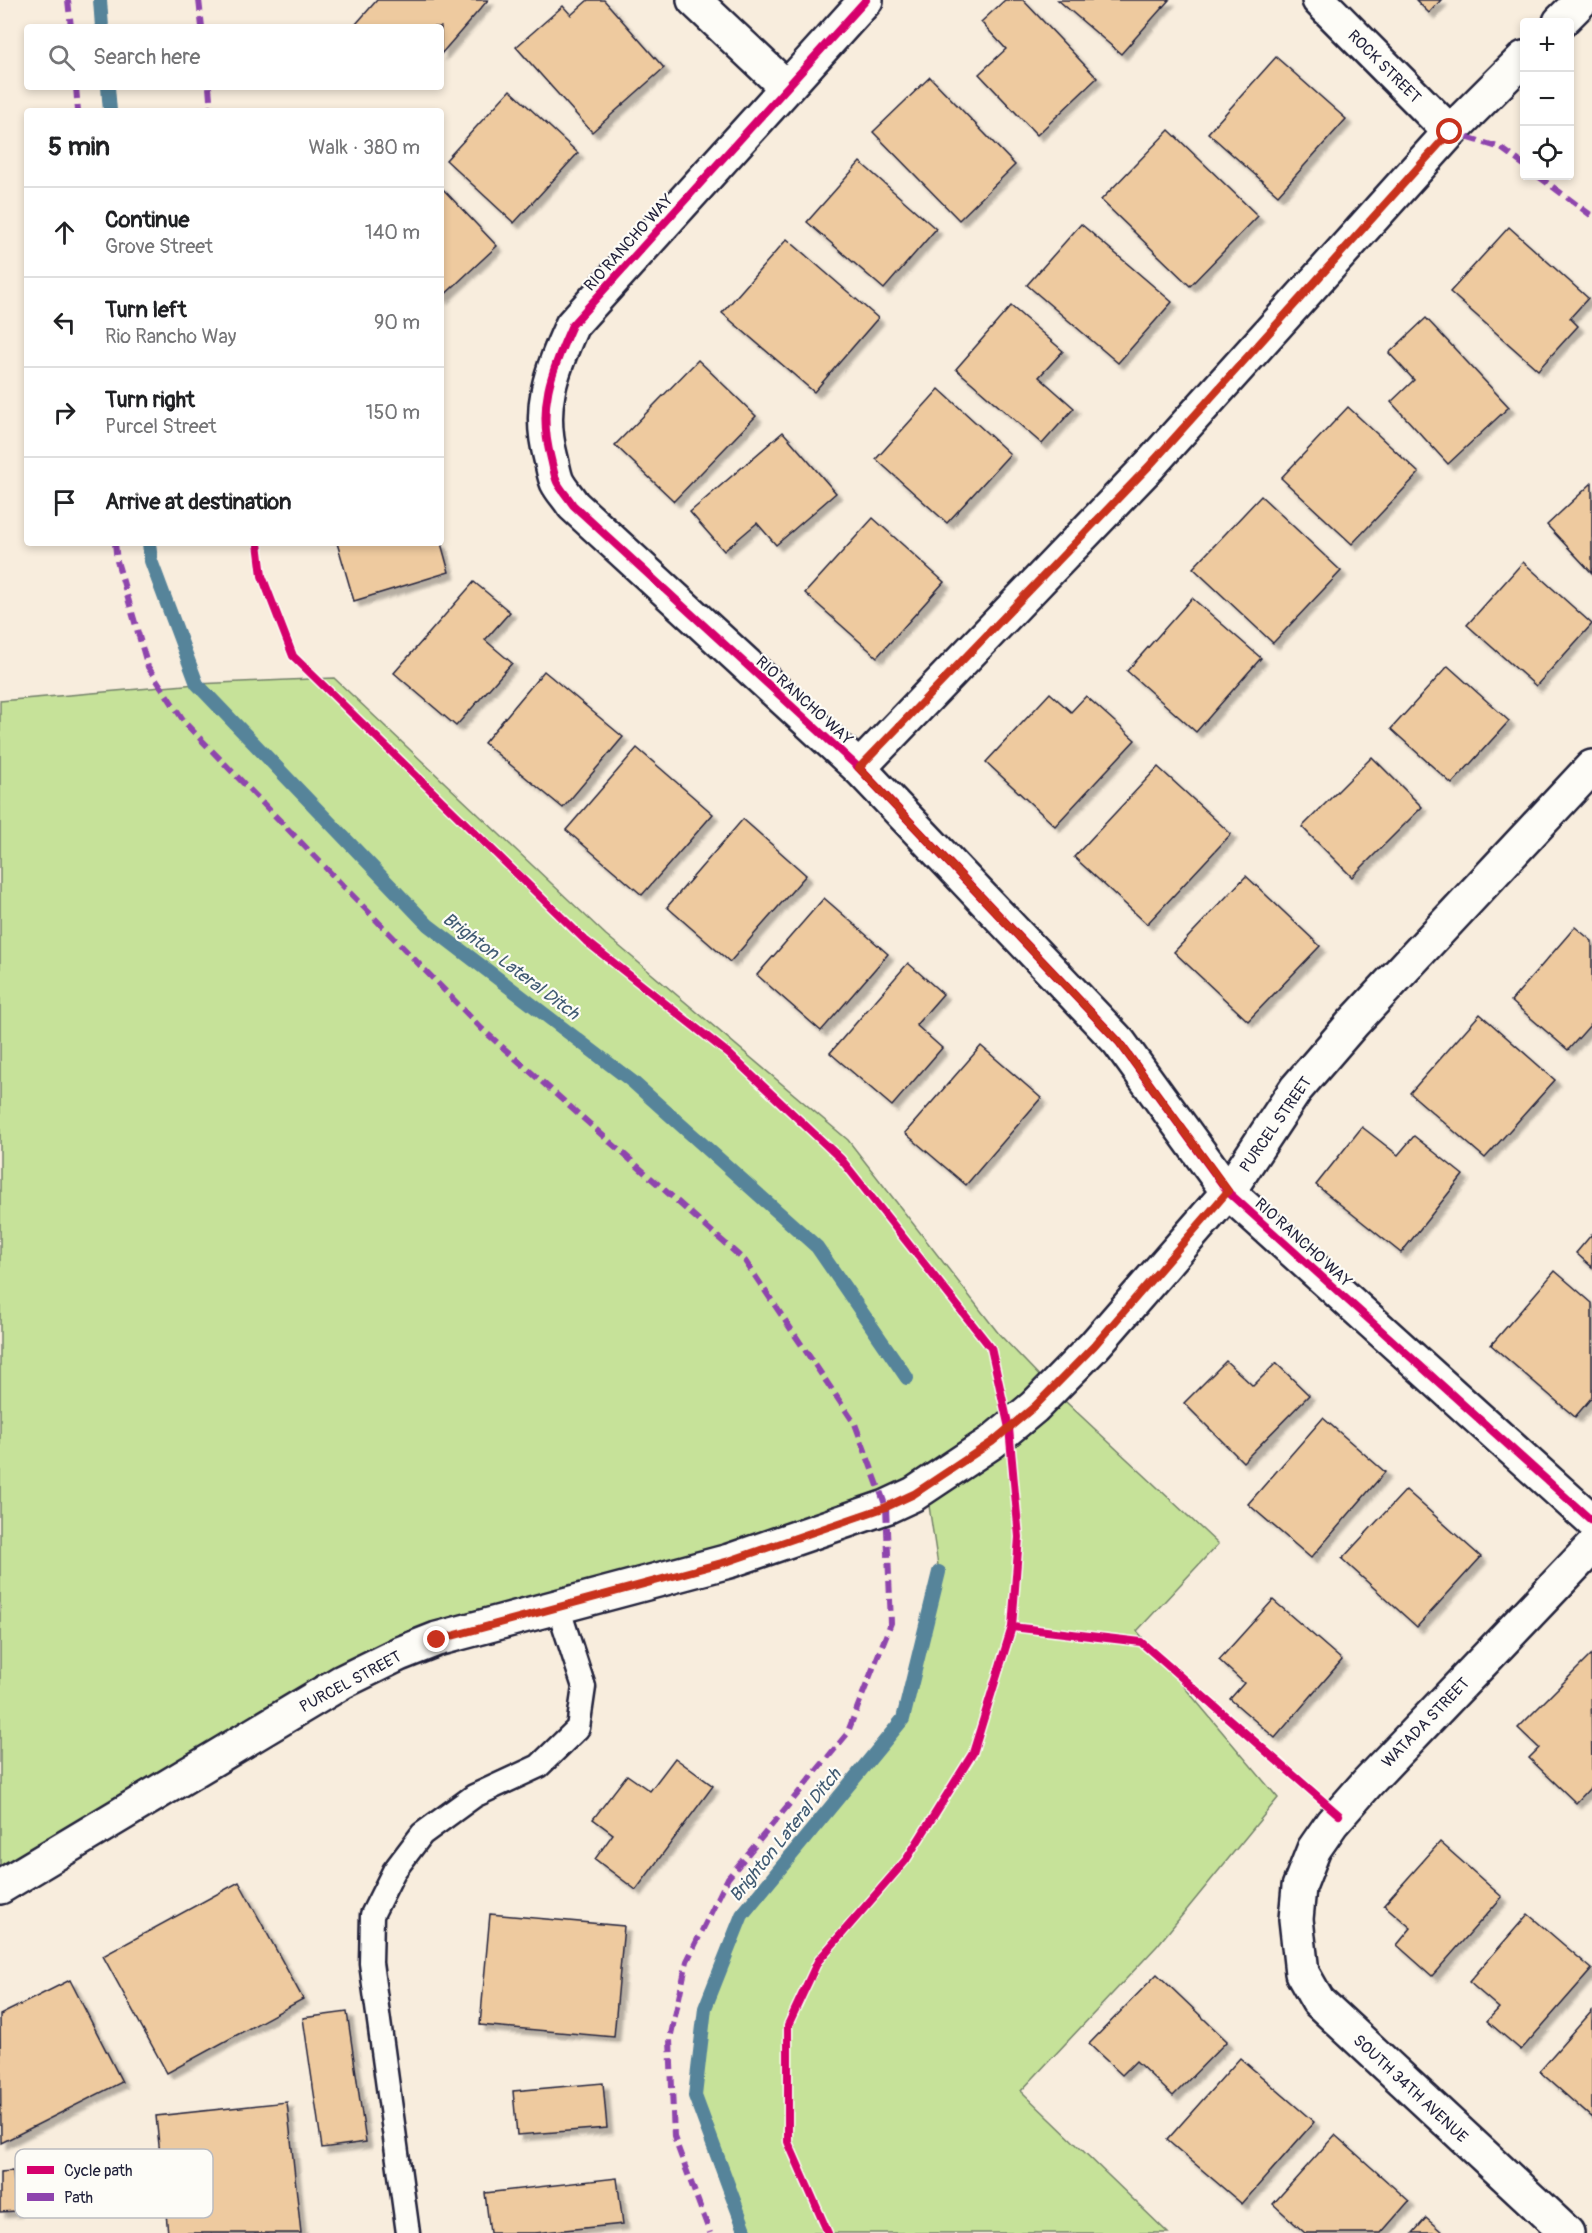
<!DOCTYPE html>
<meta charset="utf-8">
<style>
:root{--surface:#fff;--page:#f6f6f6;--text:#202124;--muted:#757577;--line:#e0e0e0}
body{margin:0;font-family:Pangolin,sans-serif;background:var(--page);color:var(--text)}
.controls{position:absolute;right:18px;top:18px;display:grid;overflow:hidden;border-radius:6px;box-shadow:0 3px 9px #0003}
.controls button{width:54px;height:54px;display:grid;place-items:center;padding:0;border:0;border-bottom:2px solid var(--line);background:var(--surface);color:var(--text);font:30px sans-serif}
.stop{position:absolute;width:18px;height:18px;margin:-14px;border:4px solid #c8321e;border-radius:50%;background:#fff}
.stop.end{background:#c8321e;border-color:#fff;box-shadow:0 2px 6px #0008}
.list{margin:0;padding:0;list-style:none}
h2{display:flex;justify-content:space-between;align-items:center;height:78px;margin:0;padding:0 24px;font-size:26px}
h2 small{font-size:20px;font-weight:400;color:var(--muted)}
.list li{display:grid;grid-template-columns:39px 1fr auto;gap:18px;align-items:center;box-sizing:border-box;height:90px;padding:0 24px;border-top:2px solid var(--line)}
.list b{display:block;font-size:22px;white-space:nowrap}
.list p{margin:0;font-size:20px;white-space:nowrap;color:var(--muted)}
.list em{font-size:20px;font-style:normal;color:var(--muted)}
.icon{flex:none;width:33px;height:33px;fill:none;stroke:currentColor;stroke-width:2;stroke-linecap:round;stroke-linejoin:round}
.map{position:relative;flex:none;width:1592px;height:2233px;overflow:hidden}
.search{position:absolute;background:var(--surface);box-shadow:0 3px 9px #0003;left:24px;top:24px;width:420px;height:66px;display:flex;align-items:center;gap:15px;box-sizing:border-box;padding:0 21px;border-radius:6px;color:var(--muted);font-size:22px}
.panel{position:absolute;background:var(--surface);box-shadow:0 3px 9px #0003;left:24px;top:108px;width:420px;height:438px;border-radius:6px}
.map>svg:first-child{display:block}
.green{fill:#c6e299;stroke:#74826a;stroke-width:1.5}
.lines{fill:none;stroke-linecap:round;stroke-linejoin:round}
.stream{stroke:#57849a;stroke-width:14}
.building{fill:#eeca9f;stroke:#22223b;stroke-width:1.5;filter:url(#shadow)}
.service-casing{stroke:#22223b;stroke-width:27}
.minor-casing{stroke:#22223b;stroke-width:38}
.service{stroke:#fdfcf7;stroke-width:22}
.minor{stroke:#fdfcf7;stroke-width:33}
.quiet{stroke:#8e44ad;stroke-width:6;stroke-dasharray:12 6;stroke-linecap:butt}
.cycleway-casing{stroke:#fdfcf7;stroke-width:11}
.cycleway{stroke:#d6006c;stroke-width:8}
.route{stroke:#c8321e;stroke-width:8}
.labels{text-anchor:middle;stroke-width:4.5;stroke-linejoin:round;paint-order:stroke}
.street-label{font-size:16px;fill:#22223b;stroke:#fdfcf7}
.water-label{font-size:18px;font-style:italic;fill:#415b73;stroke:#fdfcf7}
.key{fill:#fdfcf7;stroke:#bbbbbf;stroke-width:1.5}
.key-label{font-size:16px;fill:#22223b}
</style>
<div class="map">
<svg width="1592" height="2233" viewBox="0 0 1592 2233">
<defs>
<filter id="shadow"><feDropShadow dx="5.5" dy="5.5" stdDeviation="1.5" flood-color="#0004"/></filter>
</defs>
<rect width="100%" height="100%" fill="#f8eddd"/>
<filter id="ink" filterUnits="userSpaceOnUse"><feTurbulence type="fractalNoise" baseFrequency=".0167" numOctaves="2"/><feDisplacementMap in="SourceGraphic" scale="12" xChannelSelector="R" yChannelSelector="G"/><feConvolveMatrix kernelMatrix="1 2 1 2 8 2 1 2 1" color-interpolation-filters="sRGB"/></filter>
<g filter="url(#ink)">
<path class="green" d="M334,678L606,935L848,1140L999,1334L1051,1388L1218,1544L1137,1631L1278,1798L1157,1946L1021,2091L1168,2233H746L695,2096L705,2008L742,1915L903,1719L939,1572L926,1486L437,1639L0,1887V701L197,684Z"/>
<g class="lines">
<g class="stream">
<path d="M100,0L102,27"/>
<path d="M108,87L110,111"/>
<path d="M149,543L151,561L197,684L428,925L633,1082L817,1247L907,1378"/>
<path d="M746,2233L695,2096L705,2008L742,1915L903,1719L939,1572"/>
</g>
</g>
<g class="building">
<path d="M377,0H488L441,54V27H359L356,24Z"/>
<path d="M588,0H604L664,68L592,132L516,47L563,6L571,15Z"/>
<path d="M1005,0H1023L1097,78L1037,135L979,74L1006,49L981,22Z"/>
<path d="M1058,0H1169L1121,54Z"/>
<path d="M1416,0H1441L1429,13Z"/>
<path d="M1276,57L1346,119L1278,195L1208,133Z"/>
<path d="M930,77L1015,165L959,220L873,132Z"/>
<path d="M510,90L578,153L514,223L446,160Z"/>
<path d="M1169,130L1258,216L1190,286L1101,200Z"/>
<path d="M860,162L936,229L884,289L807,222Z"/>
<path d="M441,187L497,246L441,298Z"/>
<path d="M1081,224L1172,302L1118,363L1027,285Z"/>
<path d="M1509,227L1588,298L1570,318L1578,326L1538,370L1450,292Z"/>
<path d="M787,239L878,318L814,392L722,313Z"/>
<path d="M1011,306L1063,351L1039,377L1074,408L1042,444L956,369Z"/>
<path d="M1426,318L1509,407L1448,464L1391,402L1414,380L1389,353Z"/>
<path d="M698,360L756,416L674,501L615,445Z"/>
<path d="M939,389L1010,454L947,523L876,459Z"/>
<path d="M1348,407L1419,473L1352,544L1281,478Z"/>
<path d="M783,432L836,493L776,545L757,523L724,551L690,512Z"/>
<path d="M1592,483V573L1547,525Z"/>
<path d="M1261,496L1341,571L1273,643L1193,568Z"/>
<path d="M873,518L944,582L877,657L805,593Z"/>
<path d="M337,543H441L449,572L354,601Z"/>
<path d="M1523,562L1592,624L1536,686L1467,625Z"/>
<path d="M474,582L510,612L485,640L512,663L456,726L394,673Z"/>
<path d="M1192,598L1261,658L1196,732L1127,671Z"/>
<path d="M1448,666L1509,721L1452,784L1391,729Z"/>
<path d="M544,671L623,737L563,808L484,743Z"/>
<path d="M1050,693L1071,712L1086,696L1135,740L1055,826L986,762Z"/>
<path d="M637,748L713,814L642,895L566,830Z"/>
<path d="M1372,757L1422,807L1352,877L1302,827Z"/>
<path d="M1158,767L1231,834L1147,924L1074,857Z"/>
<path d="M743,819L806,875L730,962L667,907Z"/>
<path d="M1246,876L1320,946L1248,1021L1174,952Z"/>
<path d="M824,898L888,954L821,1031L757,975Z"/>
<path d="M1575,927L1592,941V1023L1568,1050L1511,1001Z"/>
<path d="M908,963L943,994L916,1025L942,1048L892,1106L830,1053Z"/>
<path d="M1480,1014L1555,1080L1485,1158L1410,1093Z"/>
<path d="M981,1046L1041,1098L966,1185L905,1133Z"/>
<path d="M1362,1127L1398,1155L1414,1136L1463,1175L1401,1253L1316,1185Z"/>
<path d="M1592,1234V1267L1576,1253Z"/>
<path d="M1555,1271L1592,1303V1397L1575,1417L1491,1345Z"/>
<path d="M1226,1361L1253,1386L1276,1363L1309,1395L1243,1462L1184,1403Z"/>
<path d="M1323,1418L1385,1472L1311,1558L1248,1504Z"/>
<path d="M1406,1490L1481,1557L1417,1627L1342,1559Z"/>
<path d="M1273,1600L1342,1660L1275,1738L1230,1699L1244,1683L1219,1660Z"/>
<path d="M1591,1655L1592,1786L1576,1803L1529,1758L1539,1748L1518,1728Z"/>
<path d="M675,1758L713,1786L636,1890L595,1859L613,1834L593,1819L627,1775L650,1791Z"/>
<path d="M1440,1842L1502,1897L1432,1976L1397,1945L1411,1928L1384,1905Z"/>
<path d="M239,1882L303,1999L167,2073L103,1956Z"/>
<path d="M490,1914L624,1926L614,2037L480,2025Z"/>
<path d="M1528,1914L1592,1969L1521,2050L1487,2021L1499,2008L1469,1982Z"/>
<path d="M1157,1974L1227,2041L1173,2096L1136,2061L1122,2075L1089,2044Z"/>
<path d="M70,1980L122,2082L1,2143L0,2015Z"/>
<path d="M1592,2011V2118L1539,2071Z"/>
<path d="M347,2012L366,2142L322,2148L303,2018Z"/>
<path d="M1240,2058L1314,2122L1242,2204L1167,2140Z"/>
<path d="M603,2083L607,2128L517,2135L513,2091Z"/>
<path d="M287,2102L301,2233H168L156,2116Z"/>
<path d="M1335,2135L1409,2201L1381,2233H1305L1273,2204Z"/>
<path d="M13,2171L16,2211L0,2212V2172Z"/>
<path d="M617,2178L623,2224L535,2233H490L485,2193Z"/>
<path d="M1426,2218L1443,2233H1413Z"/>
</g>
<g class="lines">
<defs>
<path id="service" d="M408,2233L371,1963L372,1915L394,1871L422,1834L474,1796L539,1766L578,1728L584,1687L558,1607"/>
<g id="minor">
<path d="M694,0L786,87"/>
<path d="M866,0L572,325C551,372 537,407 551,459C553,467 554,475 557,482C561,490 568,497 573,505L859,768L1119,1042L1228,1192L1592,1521"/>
<path d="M1319,0L1450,132"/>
<path d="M1560,22L1582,0"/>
<path d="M859,768L1150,465L1450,132L1524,58"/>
<path d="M0,1887L342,1682L399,1654L437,1639L729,1561L886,1507L914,1494L992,1442L1034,1407L1094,1346L1228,1192L1296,1089L1353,1023L1592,767"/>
<path d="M1567,2233L1318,2001L1302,1973L1296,1919L1299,1887L1314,1849L1332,1823L1368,1782L1592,1547"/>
</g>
</defs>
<use href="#service" class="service-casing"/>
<use href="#minor" class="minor-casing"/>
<use href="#service" class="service"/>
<use href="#minor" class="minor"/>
<g class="quiet">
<path d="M68,0L71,27"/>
<path d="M199,0L202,27"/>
<path d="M76,87L78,111"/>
<path d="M209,87L211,111"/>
<path d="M1450,132L1501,148L1524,165"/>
<path d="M1538,176L1592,216"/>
<path d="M115,543L117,561L148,667L186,724L482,1029L745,1261L855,1424L886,1507L891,1623L847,1734L728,1878L687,1961L670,2039L674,2137L710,2233"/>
</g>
<defs>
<g id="cycleway">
<path d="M866,0L572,325C551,372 537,407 551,459C553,467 554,475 557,482C561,490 568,497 573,505L859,768L1119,1042L1228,1192L1592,1521"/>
<path d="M258,543L262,576L293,656L586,941L729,1054L841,1159L991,1348L1009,1428L1019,1537L1012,1627L973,1753L906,1860L818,1961L788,2025V2142L828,2233"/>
<path d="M1012,1627L1141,1642L1339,1815"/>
</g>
</defs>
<use href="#cycleway" class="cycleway-casing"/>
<use href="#cycleway" class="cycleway"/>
</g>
</g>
<g class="lines" filter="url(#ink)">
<path class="route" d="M437,1640L729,1561L886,1507L914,1494L992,1442L1034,1407L1094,1346L1228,1191L1119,1042L859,768L1150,465L1450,132"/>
</g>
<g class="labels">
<g class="street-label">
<text transform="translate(1385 66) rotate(45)" y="6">ROCK STREET</text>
<text transform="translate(628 242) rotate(-48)" y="6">RIO RANCHO WAY</text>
<text transform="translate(805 700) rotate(42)" y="6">RIO RANCHO WAY</text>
<text transform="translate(1275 1124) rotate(-55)" y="6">PURCEL STREET</text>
<text transform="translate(1304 1242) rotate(42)" y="6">RIO RANCHO WAY</text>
<text transform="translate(350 1681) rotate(-28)" y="6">PURCEL STREET</text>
<text transform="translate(1425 1722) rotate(-46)" y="6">WATADA STREET</text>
<text transform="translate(1411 2088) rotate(43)" y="6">SOUTH 34TH AVENUE</text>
</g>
<g class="water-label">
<text transform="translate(511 966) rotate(37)" y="6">Brighton Lateral Ditch</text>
<text transform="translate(785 1835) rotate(-51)" y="6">Brighton Lateral Ditch</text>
</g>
</g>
<rect x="15" y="2149" width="198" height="69" rx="9" class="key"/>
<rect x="27" y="2166" width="27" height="8" fill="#d6006c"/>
<rect x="27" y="2193" width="27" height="8" fill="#8e44ad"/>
<g class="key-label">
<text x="64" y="2176">Cycle path</text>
<text x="64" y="2203">Path</text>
</g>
</svg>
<div class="controls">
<button>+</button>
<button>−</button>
<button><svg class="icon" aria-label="locate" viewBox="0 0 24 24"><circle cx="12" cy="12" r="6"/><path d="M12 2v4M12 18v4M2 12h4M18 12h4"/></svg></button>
</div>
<div class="stop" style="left:1450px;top:132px"></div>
<div class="stop end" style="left:437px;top:1640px"></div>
<div class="search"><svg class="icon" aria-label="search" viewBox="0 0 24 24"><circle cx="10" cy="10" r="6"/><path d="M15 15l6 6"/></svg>Search here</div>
<section class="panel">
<h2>5 min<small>Walk · 380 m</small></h2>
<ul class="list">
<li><svg class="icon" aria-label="ahead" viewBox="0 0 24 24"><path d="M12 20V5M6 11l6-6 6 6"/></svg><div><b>Continue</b><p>Grove Street</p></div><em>140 m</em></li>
<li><svg class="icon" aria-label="left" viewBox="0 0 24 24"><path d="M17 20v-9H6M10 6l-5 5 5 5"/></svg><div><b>Turn left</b><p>Rio Rancho Way</p></div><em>90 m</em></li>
<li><svg class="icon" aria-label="right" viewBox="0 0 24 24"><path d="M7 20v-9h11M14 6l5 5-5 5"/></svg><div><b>Turn right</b><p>Purcel Street</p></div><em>150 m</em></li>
<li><svg class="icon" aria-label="arrive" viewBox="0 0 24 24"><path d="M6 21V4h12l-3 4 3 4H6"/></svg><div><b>Arrive at destination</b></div></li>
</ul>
</section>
</div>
